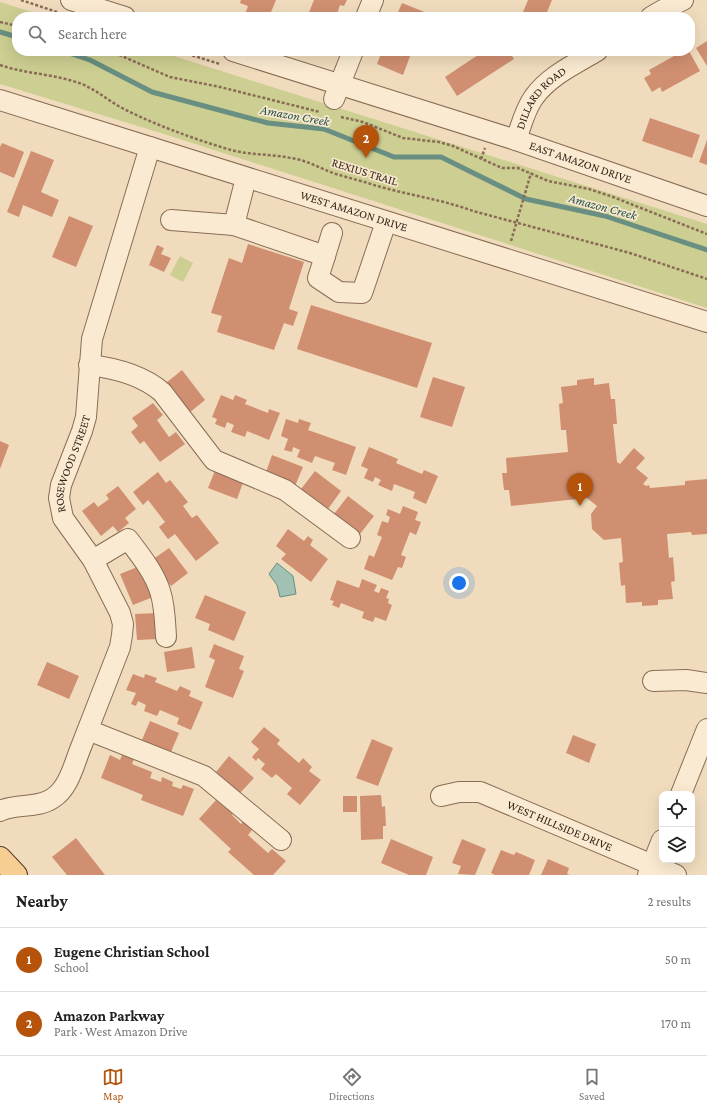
<!DOCTYPE html>
<meta charset="utf-8">
<style>
:root{--surface:#fff;--page:#f6f6f6;--text:#222;--muted:#767676;--line:#e0e0e0;--accent:#b45309}
body{margin:0;font-family:"Crimson Pro",serif;background:var(--page);color:var(--text)}
.controls{position:absolute;right:12px;bottom:12px;display:grid;overflow:hidden;border-radius:8px;box-shadow:0 4px 16px #0002}
.controls button{width:36px;height:36px;display:grid;place-items:center;padding:0;border:0;border-bottom:1px solid var(--line);background:var(--surface);color:var(--text);font:20px sans-serif}
.you{position:absolute;left:459px;top:583px;width:14px;height:14px;margin:-10px;border:3px solid #fff;border-radius:50%;background:#1a73e8;box-shadow:0 0 0 6px #1a73e833}
.badge{display:grid;place-items:center;width:26px;height:26px;border-radius:50%;background:var(--accent);color:#fff;font-size:13px;font-weight:700}
.pin{position:absolute;translate:-50% -33px;filter:drop-shadow(0 1px 2px #0008)}
.pin::after{content:'';position:absolute;top:21px;width:14px;height:12px;background:inherit;clip-path:polygon(0 0,100% 0,50% 100%)}
.list{margin:0;padding:0;list-style:none}
h2{display:flex;justify-content:space-between;align-items:center;height:52px;margin:0;padding:0 16px;font-size:17px}
h2 small{font-size:13px;font-weight:400;color:var(--muted)}
.list li{display:grid;grid-template-columns:26px 1fr auto;gap:12px;align-items:center;box-sizing:border-box;height:64px;padding:0 16px;border-top:1px solid var(--line)}
.list b{display:block;font-size:15px;white-space:nowrap}
.list p{margin:0;font-size:13px;white-space:nowrap;color:var(--muted)}
.list em{font-size:13px;font-style:normal;color:var(--muted)}
.icon{flex:none;width:22px;height:22px;fill:none;stroke:currentColor;stroke-width:2;stroke-linecap:round;stroke-linejoin:round}
.map{position:relative;flex:none;width:707px;height:875px;overflow:hidden}
.search{position:absolute;background:var(--surface);box-shadow:0 4px 16px #0002;left:12px;right:12px;top:12px;height:44px;display:flex;align-items:center;gap:10px;box-sizing:border-box;padding:0 14px;border-radius:16px;color:var(--muted);font-size:15px}
.sheet{height:180px;background:var(--surface)}
nav{display:flex;justify-content:space-around;align-items:center;box-sizing:border-box;height:56px;border-top:1px solid var(--line);background:var(--surface);font-size:11px;color:var(--muted)}
nav a{display:grid;justify-items:center;gap:2px}
nav .on{color:var(--accent)}
.map>svg:first-child{display:block}
.green{fill:#cdce91}
.water{fill:#a1c1b4;stroke:#688f81}
.lines{fill:none;stroke-linecap:round;stroke-linejoin:round}
.stream{stroke:#688f81;stroke-width:5}
.building{fill:#d08f71}
.minor-casing{stroke:#896c56;stroke-width:22}
.major-casing{stroke:#563a2a;stroke-width:24}
.path{stroke:#896c56;stroke-width:2.5;stroke-dasharray:3 2;stroke-linecap:butt}
.minor{stroke:#faead1;stroke-width:20}
.major{stroke:#f6cd92;stroke-width:22}
.labels{text-anchor:middle;stroke-width:3.5;stroke-linejoin:round;paint-order:stroke}
.street-label{font-size:12px;fill:#37261b;stroke:#f7e7cd}
.water-label{font-size:13px;font-style:italic;fill:#295850;stroke:#f7e7cd}
</style>
<div class="map">
<svg width="707" height="875" viewBox="0 0 707 875">
<rect width="100%" height="100%" fill="#f0dcbd"/>
<g class="green">
<path d="M0,2L48,17H17V51H158L707,224V308L164,134L0,84Z"/>
<path d="M180,256L193,263L183,282L170,275Z"/>
</g>
<path class="water" d="M277,563L293,576L296,594L280,597L277,585L269,574Z"/>
<g class="lines">
<g class="stream">
<path d="M0,32L17,37"/>
<path d="M63,51L90,60L152,92L268,123L324,129L394,157H441L526,199L605,216L707,250"/>
</g>
</g>
<g class="building">
<path d="M241,0H276L269,17H244L248,6L240,3Z"/>
<path d="M314,0H347L344,6L340,5L336,17H307Z"/>
<path d="M528,0H552L545,17H521Z"/>
<path d="M402,3L427,13L426,17H396Z"/>
<path d="M707,41V66L696,48Z"/>
<path d="M382,51H412L403,75L377,64Z"/>
<path d="M484,51H509L514,59L457,96L445,77Z"/>
<path d="M683,51H689L700,71L662,92L660,87L652,92L644,78L651,74L649,70Z"/>
<path d="M650,118L700,135L692,158L642,141Z"/>
<path d="M707,140V165L699,162Z"/>
<path d="M2,143L24,152L14,178L0,172V147Z"/>
<path d="M31,151L54,160L41,192L59,200L52,217L23,205L19,217L7,212Z"/>
<path d="M69,216L93,226L76,267L52,257Z"/>
<path d="M248,244L304,262L289,309L298,312L293,326L284,323L274,350L217,332L222,316L211,313L229,258L242,263Z"/>
<path d="M157,245L164,248L161,254L171,258L164,272L149,265Z"/>
<path d="M311,305L432,343L417,388L297,349Z"/>
<path d="M182,370L205,400L189,413L166,383Z"/>
<path d="M433,377L465,387L452,427L420,417Z"/>
<path d="M594,378V385L609,383L611,399H615L617,424H613L617,462L620,464L634,448L645,458L636,468L648,478L643,484L646,486L649,485L650,488L685,485V481L707,479V534L692,535L691,532L667,534L669,558L673,557L675,581L671,582L673,599L658,600V605L642,606V602L626,603L625,585L621,586L619,563L623,562L621,538L604,540L592,529L591,514L597,506L587,498L511,506L509,490H504L502,473H507L506,458L568,452L566,430H561L559,404L563,403L561,387L577,385V380Z"/>
<path d="M221,395L233,400L235,395L247,400L245,404L268,413L269,409L280,413L269,440L247,431L245,437L231,432L234,425L227,422L225,428L215,424L217,419L212,417Z"/>
<path d="M153,403L163,415L157,420L169,437L176,432L185,444L160,462L144,441L140,444L131,432L138,426L132,418Z"/>
<path d="M286,419L298,423L299,419L311,423L308,430L356,447L346,475L332,470L335,463L315,456L312,463L297,457L300,450L293,447L292,452L284,450L288,439L281,436Z"/>
<path d="M0,441L9,445L0,469Z"/>
<path d="M369,447L398,459L396,463L422,474L424,470L438,476L426,504L413,498L415,492L394,484L392,491L378,485L381,480L375,477L373,482L364,478L368,469L361,466Z"/>
<path d="M272,455L303,467L295,486L265,475Z"/>
<path d="M216,468L244,480L237,499L208,488Z"/>
<path d="M315,471L341,491L328,509L301,489Z"/>
<path d="M158,472L166,483L170,480L188,502L183,506L192,518L197,515L219,543L196,561L175,534L168,539L159,527L165,522L148,500L143,505L133,492Z"/>
<path d="M118,486L136,509L125,518L129,523L118,532L113,526L101,536L82,511L94,502L98,507L109,499L106,495Z"/>
<path d="M348,496L374,516L360,534L334,514Z"/>
<path d="M403,506L418,512L415,520L421,522L416,535L410,532L401,555L406,557L402,568L398,567L392,580L364,569L369,555L374,557L382,537L377,535L382,521L388,523L390,517L386,515L388,509L400,514Z"/>
<path d="M288,529L304,541L308,536L313,540L310,545L328,559L311,582L281,559L286,554L276,546Z"/>
<path d="M169,548L188,573L171,586L152,560Z"/>
<path d="M140,566L153,597L133,605L120,574Z"/>
<path d="M362,579L377,585L374,591L379,593L381,588L389,591L386,598L389,599L388,603L392,605L386,621L375,617L373,622L362,618L364,612L341,603L339,608L332,605L334,601L330,600L337,580L359,588Z"/>
<path d="M205,595L246,612L234,641L208,630L210,624L195,618Z"/>
<path d="M157,613L158,639L137,640L135,614Z"/>
<path d="M214,644L244,656L239,669L244,671L233,698L205,687L215,660L209,657Z"/>
<path d="M192,647L195,668L167,672L164,652Z"/>
<path d="M47,662L79,676L69,699L37,685Z"/>
<path d="M133,674L144,678L145,674L157,678L155,682L177,691L180,686L191,691L189,696L203,702L191,730L177,724L179,718L160,710L157,716L144,711L146,705L138,701L136,706L131,704L136,693L126,690Z"/>
<path d="M150,721L179,733L171,752L142,740Z"/>
<path d="M264,727L280,740L277,744L299,763L303,758L312,767L309,771L321,780L300,805L287,794L292,788L276,774L272,778L261,769L265,764L258,758L256,761L252,757L259,749L251,742Z"/>
<path d="M573,735L596,744L589,763L566,753Z"/>
<path d="M372,739L393,748L378,786L356,778Z"/>
<path d="M110,755L120,760L122,755L134,759L132,764L152,772L150,778L161,782L162,777L173,782L172,786L181,789L183,785L194,789L183,816L141,800L143,795L101,778Z"/>
<path d="M229,756L254,778L240,793L216,772Z"/>
<path d="M381,795L382,807L385,806L386,826H383V839L361,840L360,796Z"/>
<rect x="343" y="796" width="14" height="16"/>
<path d="M216,800L224,807L227,804L235,811L232,815L241,824L243,821L252,830L248,835L268,853L272,849L286,861L273,875H254L228,852L231,849L199,819Z"/>
<path d="M76,838L105,875H67L52,857Z"/>
<path d="M391,839L433,857L426,875H409L381,863Z"/>
<path d="M462,839L486,849L475,875L458,874L461,866L452,863Z"/>
<path d="M501,850L514,855L516,852L535,860L529,875H495L491,873Z"/>
<path d="M548,859L569,868L567,874L570,875H541Z"/>
</g>
<g class="lines">
<defs>
<g id="minor">
<path d="M71,0L125,17"/>
<path d="M366,17L373,0"/>
<path d="M651,17L663,10L683,0"/>
<path id="s1" d="M233,51L516,140L707,206"/>
<path d="M334,99L353,51"/>
<path id="s2" d="M0,100L707,322"/>
<path id="s3" d="M516,140C521,126 525,109 534,97C549,76 575,64 597,51"/>
<path d="M171,220L234,225L246,178"/>
<path d="M234,225L325,256L318,278L339,292L362,293L386,222"/>
<path d="M325,256L332,233"/>
<path d="M89,365C115,368 142,375 162,392L214,460L285,490L350,538"/>
<path d="M93,560L128,539C140,555 154,572 160,591C165,606 165,622 166,637"/>
<path d="M653,681L686,680L707,683"/>
<path d="M88,730L204,776L281,840"/>
<path d="M681,794L707,729"/>
<path id="s4" d="M441,796L459,792H480L676,875"/>
<path id="s5" d="M0,811C16,803 38,809 53,798C69,788 74,764 81,747C94,714 107,680 120,647L122,635L123,624L120,613L93,560L63,518L59,498L61,485L82,431L86,417L92,339L150,147"/>
<path d="M648,875L662,840"/>
</g>
<path id="major" d="M0,858L16,875"/>
</defs>
<use href="#minor" class="minor-casing"/>
<use href="#major" class="major-casing"/>
<g class="path">
<path d="M21,0L57,12"/>
<path d="M0,22L17,26"/>
<path d="M110,51L170,77L220,87L320,112"/>
<path d="M178,51L220,64"/>
<path d="M0,65C26,74 54,74 79,83C96,89 108,101 124,109C158,126 194,139 231,150C250,155 271,154 291,158C307,160 321,169 336,174C349,178 362,181 374,185C407,195 441,199 473,211L630,253L707,279"/>
<path d="M341,117L363,122L403,138L439,142L453,146L502,168H518L548,181L589,189L613,197L707,234"/>
<path d="M481,159L485,148"/>
<path d="M511,241L531,173"/>
</g>
<use href="#minor" class="minor"/>
<use href="#major" class="major"/>
</g>
<g class="labels">
<g class="street-label">
<text dy="4" stroke="none"><textPath href="#s3" startOffset="50">DILLARD ROAD</textPath></text>
<text dy="4" stroke="none"><textPath href="#s1" startOffset="365">EAST AMAZON DRIVE</textPath></text>
<text transform="translate(365 172) rotate(17)" y="4">REXIUS TRAIL</text>
<text dy="4" stroke="none"><textPath href="#s2" startOffset="371">WEST AMAZON DRIVE</textPath></text>
<text dy="4" stroke="none"><textPath href="#s5" startOffset="424">ROSEWOOD STREET</textPath></text>
<text dy="4" stroke="none"><textPath href="#s4" startOffset="126">WEST HILLSIDE DRIVE</textPath></text>
</g>
<g class="water-label">
<text transform="translate(295 115) rotate(10)" y="5">Amazon Creek</text>
<text transform="translate(603 206) rotate(15)" y="5">Amazon Creek</text>
</g>
</g>
</svg>
<div class="controls">
<button><svg class="icon" aria-label="locate" viewBox="0 0 24 24"><circle cx="12" cy="12" r="6"/><path d="M12 2v4M12 18v4M2 12h4M18 12h4"/></svg></button>
<button><svg class="icon" aria-label="layers" viewBox="0 0 24 24"><path d="M12 4l9 5-9 5-9-5zM3 14l9 5 9-5"/></svg></button>
</div>
<div class="you"></div>
<div class="pin badge" style="left:580px;top:506px">1</div>
<div class="pin badge" style="left:366px;top:158px">2</div>
<div class="search"><svg class="icon" aria-label="search" viewBox="0 0 24 24"><circle cx="10" cy="10" r="6"/><path d="M15 15l6 6"/></svg>Search here</div>
</div>
<section class="sheet">
<h2>Nearby<small>2 results</small></h2>
<ul class="list">
<li><span class="badge">1</span><div><b>Eugene Christian School</b><p>School</p></div><em>50 m</em></li>
<li><span class="badge">2</span><div><b>Amazon Parkway</b><p>Park · West Amazon Drive</p></div><em>170 m</em></li>
</ul>
</section>
<nav>
<a class="on"><svg class="icon" aria-label="map" viewBox="0 0 24 24"><path d="M3 6l6-2 6 2 6-2v14l-6 2-6-2-6 2zM9 4v14M15 6v14"/></svg>Map</a>
<a><svg class="icon" aria-label="directions" viewBox="0 0 24 24"><path d="M12 3l9 9-9 9-9-9zM9 14v-3h6M13 9l2 2-2 2"/></svg>Directions</a>
<a><svg class="icon" aria-label="saved" viewBox="0 0 24 24"><path d="M7 4h10v16l-5-4-5 4z"/></svg>Saved</a>
</nav>
